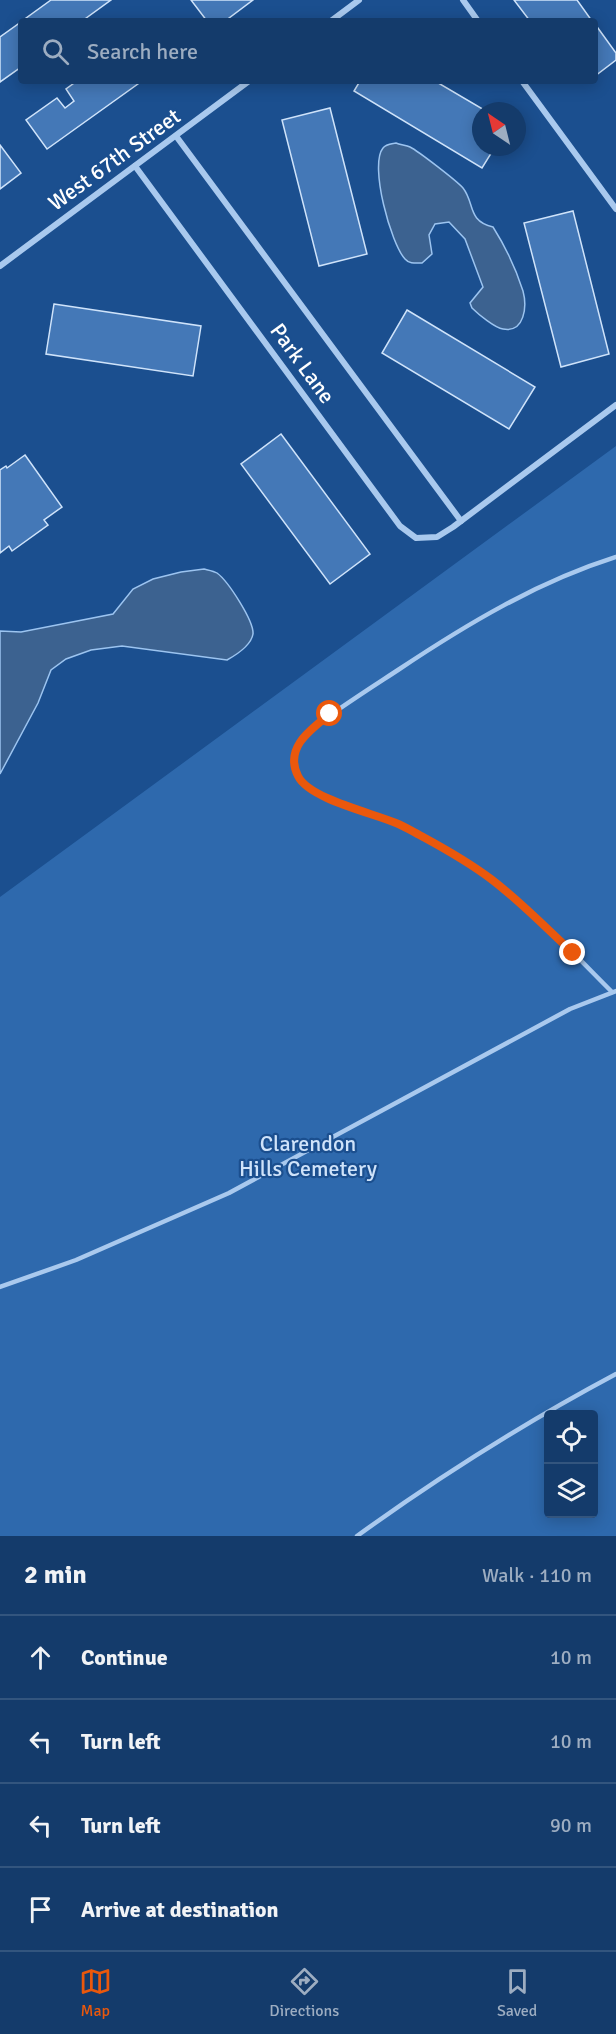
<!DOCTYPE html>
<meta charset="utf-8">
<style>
:root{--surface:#143b6b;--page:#1d4271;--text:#f1f3f6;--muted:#9dadc1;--line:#33557e;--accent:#ea580c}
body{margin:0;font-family:Signika,sans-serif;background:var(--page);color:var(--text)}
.controls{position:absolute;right:18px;bottom:18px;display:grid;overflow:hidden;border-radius:6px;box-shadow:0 3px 15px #0003}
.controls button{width:54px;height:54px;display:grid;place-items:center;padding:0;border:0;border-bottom:2px solid var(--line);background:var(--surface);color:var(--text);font:30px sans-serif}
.compass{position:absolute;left:472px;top:102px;width:54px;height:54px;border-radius:50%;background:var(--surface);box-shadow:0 3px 15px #0003;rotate:325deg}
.stop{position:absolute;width:18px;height:18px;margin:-14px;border:4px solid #ea580c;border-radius:50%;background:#fff}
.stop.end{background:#ea580c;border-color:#fff;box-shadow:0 2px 6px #0008}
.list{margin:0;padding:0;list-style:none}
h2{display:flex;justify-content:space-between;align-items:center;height:78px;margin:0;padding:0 24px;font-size:26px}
h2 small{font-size:20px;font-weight:400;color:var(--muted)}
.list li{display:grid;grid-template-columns:39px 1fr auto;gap:18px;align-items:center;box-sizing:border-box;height:84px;padding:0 24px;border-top:2px solid var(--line)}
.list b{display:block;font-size:22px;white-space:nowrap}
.list em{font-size:20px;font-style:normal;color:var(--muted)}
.icon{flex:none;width:33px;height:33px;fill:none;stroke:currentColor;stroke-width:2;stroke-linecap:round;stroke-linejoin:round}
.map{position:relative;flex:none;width:616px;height:1536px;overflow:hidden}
.search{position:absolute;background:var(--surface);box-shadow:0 3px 15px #0003;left:18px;right:18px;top:18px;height:66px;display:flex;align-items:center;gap:15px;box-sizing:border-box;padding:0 21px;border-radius:6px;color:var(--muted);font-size:22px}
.sheet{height:414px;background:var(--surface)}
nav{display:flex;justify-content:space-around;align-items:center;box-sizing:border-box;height:84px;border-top:2px solid var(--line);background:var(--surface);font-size:16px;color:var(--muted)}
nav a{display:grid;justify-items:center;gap:3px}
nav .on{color:var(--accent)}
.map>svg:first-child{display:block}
.green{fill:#2e69ad;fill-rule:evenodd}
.water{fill:#3c6290;stroke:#9cc4f0;stroke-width:1.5}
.building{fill:#4478b7;stroke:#cfe3fa;stroke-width:1.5}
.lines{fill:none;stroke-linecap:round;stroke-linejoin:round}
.service{stroke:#a9c9ee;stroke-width:4.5}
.minor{stroke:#a9c9ee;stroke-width:6}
.route{stroke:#ea580c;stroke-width:8}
.labels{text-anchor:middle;stroke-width:4.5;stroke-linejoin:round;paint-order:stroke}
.street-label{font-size:22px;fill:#fff;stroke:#1b4f8f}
.park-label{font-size:22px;fill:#cfe3fa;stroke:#1b4f8f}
</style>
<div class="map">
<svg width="616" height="1536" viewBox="0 0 616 1536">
<rect width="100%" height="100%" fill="#1b4f8f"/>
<path class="green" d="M616,446V1536H0V897ZM548,1414H594V1514H548Z"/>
<g class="water">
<path d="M396,143C400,145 406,145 410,147C418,151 457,181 463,188C475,203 467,221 493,227C505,246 516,269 523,291C527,306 525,333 503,329C495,328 478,314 472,308L470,303L483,287L465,239L449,222L435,224L429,235L432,254L422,263C416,263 409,264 405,259C391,244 369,165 383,148C386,144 391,144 396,143Z"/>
<path d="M204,569C208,570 214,571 217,573C228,581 254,621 253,634C251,646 236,655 227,660L122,646L91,650L66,659L51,670L38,703L0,774V631L21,632L113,614L133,589L153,579L181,572Z"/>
</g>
<g class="building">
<path d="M51,0H111L82,21H22Z"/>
<path d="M191,0H253L225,21H207Z"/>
<path d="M514,0H577L592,21H530Z"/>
<path d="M21,22V67L0,82V37Z"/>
<path d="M595,24L616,53V60L595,76Z"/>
<path d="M77,81H142L47,149L26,120L57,98L65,108L74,101L66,89Z"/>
<path d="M360,81H435L486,111H481V147H495L482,168L354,91Z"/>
<path d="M330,108L367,254L319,266L282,120Z"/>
<path d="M0,145L21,173L0,189Z"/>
<path d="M573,211L609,354L561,367L524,223Z"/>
<path d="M54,304L201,326L193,376L46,354Z"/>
<path d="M407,310L535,387L509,429L382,353Z"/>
<path d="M281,434L370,554L330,584L241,464Z"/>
<path d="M25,455L62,507L44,520L48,525L12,551L9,546L0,553V470L6,466L7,468Z"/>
</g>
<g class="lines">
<g class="service">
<path d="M612,992C573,953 535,912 491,879C463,858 431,841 401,825C376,812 311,801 298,777C288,757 298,743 311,729C339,708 369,689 398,670C467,624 537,582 616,557"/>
<path d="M0,1287L76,1260L229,1193L570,1009L616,991"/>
<path d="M357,1536C440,1476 526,1422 616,1374"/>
</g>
<g class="minor">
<path d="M463,0L478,21"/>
<path d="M331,21L359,0"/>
<path d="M522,81L616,209"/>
<path d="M176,136L461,521"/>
<path d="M135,166L400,526L416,538L437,537L453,527L616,405"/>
<path d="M0,266L249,81"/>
</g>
</g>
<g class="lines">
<path class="route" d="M330,714C310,730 284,748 298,776C309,799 373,813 396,823C406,827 415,833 425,838C447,850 471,864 491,879C520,901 546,928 573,953"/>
</g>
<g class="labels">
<g class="street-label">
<text transform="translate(114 159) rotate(-36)" y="8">West 67th Street</text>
<text transform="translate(303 363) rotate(54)" y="8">Park Lane</text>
</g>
<g class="park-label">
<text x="308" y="1151">Clarendon<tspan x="308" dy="25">Hills Cemetery</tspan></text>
</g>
</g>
</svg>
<div class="controls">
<button><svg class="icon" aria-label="locate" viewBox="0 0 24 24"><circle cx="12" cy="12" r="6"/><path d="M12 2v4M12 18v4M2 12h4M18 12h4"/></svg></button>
<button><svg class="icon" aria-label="layers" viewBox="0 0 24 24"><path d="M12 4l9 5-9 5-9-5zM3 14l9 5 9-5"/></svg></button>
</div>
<svg class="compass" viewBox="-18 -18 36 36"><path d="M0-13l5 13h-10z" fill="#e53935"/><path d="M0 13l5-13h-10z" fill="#9dadc1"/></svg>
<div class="stop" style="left:330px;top:714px"></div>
<div class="stop end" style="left:573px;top:953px"></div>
<div class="search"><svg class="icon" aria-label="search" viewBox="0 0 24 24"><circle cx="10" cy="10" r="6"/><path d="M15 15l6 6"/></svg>Search here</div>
</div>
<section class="sheet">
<h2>2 min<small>Walk · 110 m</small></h2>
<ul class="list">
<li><svg class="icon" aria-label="ahead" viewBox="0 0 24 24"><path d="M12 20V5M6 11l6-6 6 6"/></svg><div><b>Continue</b></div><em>10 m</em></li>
<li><svg class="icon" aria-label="left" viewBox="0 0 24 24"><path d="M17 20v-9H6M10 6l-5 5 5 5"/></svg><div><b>Turn left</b></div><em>10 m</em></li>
<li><svg class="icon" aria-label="left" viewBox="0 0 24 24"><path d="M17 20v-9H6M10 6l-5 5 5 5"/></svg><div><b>Turn left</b></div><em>90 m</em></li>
<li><svg class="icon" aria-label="arrive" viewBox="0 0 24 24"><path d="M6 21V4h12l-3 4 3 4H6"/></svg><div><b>Arrive at destination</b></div></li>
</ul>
</section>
<nav>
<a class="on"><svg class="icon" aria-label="map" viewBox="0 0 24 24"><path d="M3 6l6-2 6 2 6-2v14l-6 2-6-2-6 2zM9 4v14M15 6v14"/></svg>Map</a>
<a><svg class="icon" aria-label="directions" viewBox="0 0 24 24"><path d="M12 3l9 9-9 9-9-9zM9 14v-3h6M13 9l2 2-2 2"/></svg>Directions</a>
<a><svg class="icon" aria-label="saved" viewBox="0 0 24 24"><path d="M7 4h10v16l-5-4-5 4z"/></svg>Saved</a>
</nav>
